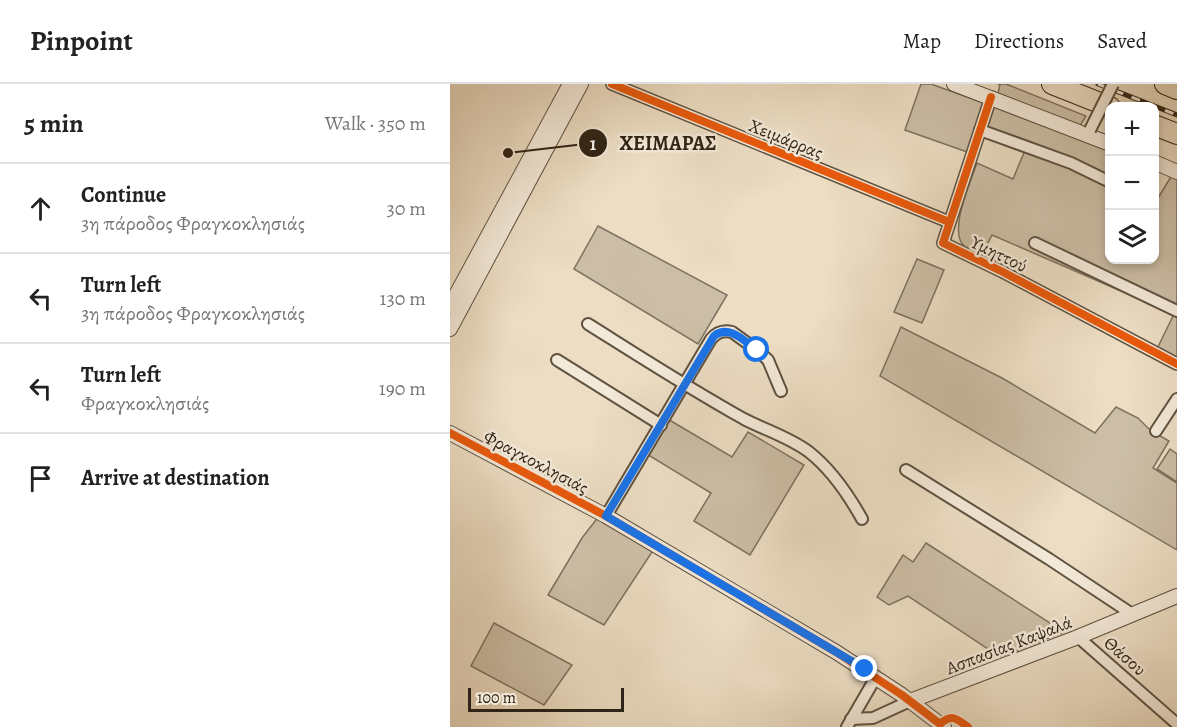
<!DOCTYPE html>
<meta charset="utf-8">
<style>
:root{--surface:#fff;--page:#f6f6f6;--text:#222;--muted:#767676;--line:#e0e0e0}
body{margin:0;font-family:Alegreya,serif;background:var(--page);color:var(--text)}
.controls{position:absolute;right:18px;top:18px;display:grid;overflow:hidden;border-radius:12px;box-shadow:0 3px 9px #0003}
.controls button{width:54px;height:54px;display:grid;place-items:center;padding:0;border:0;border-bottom:2px solid var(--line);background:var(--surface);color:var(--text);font:30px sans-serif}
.scale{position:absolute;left:18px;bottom:15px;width:156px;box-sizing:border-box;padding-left:6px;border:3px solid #302416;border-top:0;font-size:16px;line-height:21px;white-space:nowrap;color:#302416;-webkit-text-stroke:4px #f3e9d8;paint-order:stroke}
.stop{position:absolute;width:18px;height:18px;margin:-14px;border:4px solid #1a73e8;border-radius:50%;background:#fff}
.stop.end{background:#1a73e8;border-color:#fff;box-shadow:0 2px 6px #0008}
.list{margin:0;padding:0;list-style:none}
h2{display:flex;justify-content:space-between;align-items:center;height:78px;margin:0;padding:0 24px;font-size:26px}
h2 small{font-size:20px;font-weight:400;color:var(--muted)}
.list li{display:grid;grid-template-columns:39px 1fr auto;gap:18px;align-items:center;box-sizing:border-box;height:90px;padding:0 24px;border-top:2px solid var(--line)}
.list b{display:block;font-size:22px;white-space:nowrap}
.list p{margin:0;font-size:20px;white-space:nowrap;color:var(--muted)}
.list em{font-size:20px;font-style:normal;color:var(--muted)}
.icon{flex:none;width:33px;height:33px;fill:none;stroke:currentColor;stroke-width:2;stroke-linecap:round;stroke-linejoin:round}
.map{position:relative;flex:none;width:727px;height:643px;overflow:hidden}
header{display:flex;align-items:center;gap:36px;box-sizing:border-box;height:84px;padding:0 30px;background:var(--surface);border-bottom:2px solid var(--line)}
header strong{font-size:28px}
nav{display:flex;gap:33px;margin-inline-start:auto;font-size:21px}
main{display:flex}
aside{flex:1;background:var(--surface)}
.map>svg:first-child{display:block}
.green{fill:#ccbea6;stroke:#7e715e;stroke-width:1.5}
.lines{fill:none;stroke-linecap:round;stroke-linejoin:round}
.minor-casing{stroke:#5f5241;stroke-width:14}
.tertiary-casing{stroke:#5f5241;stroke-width:16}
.motorway-casing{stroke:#302416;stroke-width:22}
.minor{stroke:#f3e9d8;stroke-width:10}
.tertiary{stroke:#f3e9d8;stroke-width:14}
.motorway{stroke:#ecddc3;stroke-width:20}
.rail-casing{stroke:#302416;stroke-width:5}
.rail{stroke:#f3e9d8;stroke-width:3;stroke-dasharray:9;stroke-linecap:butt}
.minor-bridge-casing{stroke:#5f5241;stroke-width:14;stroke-linecap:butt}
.minor-bridge{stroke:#f3e9d8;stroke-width:10}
.cycleway-casing{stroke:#f3e9d8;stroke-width:11}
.cycleway{stroke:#e8590c;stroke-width:8}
.route{stroke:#1a73e8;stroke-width:8}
.labels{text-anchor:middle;stroke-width:5;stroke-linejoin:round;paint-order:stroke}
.street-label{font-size:18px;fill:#302416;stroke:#f3e9d8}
.leader{fill:none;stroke:#302416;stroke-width:2}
.callout-dot{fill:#302416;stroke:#f3e9d8;stroke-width:2}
.mark-label{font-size:18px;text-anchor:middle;font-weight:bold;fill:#fff}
.callout-label{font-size:20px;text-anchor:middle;font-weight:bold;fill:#302416;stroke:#f3e9d8;stroke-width:5;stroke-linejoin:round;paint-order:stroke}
</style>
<header>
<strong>Pinpoint</strong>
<nav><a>Map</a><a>Directions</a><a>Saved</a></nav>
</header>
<main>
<aside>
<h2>5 min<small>Walk · 350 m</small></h2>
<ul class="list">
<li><svg class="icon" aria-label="ahead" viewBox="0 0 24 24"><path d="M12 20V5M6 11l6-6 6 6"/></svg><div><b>Continue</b><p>3η πάροδος Φραγκοκλησιάς</p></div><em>30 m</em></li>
<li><svg class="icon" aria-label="left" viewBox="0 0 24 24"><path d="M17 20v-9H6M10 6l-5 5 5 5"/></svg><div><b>Turn left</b><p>3η πάροδος Φραγκοκλησιάς</p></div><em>130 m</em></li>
<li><svg class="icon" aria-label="left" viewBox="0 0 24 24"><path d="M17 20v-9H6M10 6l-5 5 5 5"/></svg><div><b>Turn left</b><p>Φραγκοκλησιάς</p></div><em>190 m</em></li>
<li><svg class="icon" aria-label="arrive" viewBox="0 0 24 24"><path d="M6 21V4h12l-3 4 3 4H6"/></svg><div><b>Arrive at destination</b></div></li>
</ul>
</aside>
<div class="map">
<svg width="727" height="643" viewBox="0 0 727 643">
<rect width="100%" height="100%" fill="#ecddc3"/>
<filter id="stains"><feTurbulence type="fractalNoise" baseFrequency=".00333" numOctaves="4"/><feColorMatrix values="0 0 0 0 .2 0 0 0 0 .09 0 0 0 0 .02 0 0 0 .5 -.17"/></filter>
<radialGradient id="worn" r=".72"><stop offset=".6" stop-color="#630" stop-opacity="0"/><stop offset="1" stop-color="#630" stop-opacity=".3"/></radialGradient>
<g class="green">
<path d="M471,0H481L534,19L520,69L455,46Z"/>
<path d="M548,0H556L636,32L630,42L548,9L550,1Z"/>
<path d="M545,19L659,66L660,176H704L705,119L722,91L727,93V283L705,269L724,230L542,151L532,171C527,169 520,167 515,163C497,149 521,97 527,79L563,95L578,59L537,45Z"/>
<path d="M148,142L277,211L248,260L124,185Z"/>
<path d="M467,175L494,186L472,239L444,228Z"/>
<path d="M451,243L552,294L645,349L666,323L688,334L700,346L719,357L703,384L727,399V466L430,292Z"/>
<path d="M216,334L282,373L298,348L354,381L300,471L244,437L261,409L195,369Z"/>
<path d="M720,365L727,370V398L707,385Z"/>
<path d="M149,432L204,465L154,541L98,511L132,454Z"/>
<path d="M476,459L614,548L550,573L458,512L439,521L427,513L453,471L463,478Z"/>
<path d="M44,539L122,581L94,621L21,582Z"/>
</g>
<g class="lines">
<defs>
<g id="minor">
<path d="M162,0L499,138"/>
<path d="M541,13L493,159L553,188L727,280"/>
<path d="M530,46L621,79L660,98"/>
<path d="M585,159L727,227"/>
<path d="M138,240C189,272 240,305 294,335C315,346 339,353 359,368C382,386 398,410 412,435"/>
<path d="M107,276L211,341"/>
<path d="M706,347L727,315"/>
<path d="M456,386L599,475L682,530"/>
<path d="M156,432L261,255C267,248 273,246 282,248L307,266L318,276L331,307"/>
<path d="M628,553L727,640"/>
<path d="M401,635L423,634L460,617"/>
<path d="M397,643L426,593"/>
</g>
<g id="tertiary">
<path d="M504,0L660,60"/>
<path d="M704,78L727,88"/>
<path d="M0,222L120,0"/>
<path d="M0,245L131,0"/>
<path d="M0,349L156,432L386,568L452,611L494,643"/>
<path d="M460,617L628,553L727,512"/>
</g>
<g id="motorway">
<path d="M602,0L660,23"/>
<path d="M715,0L727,5"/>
<path d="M704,41L727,50"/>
</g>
</defs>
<use href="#minor" class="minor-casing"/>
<use href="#tertiary" class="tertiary-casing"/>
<use href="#motorway" class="motorway-casing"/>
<use href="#minor" class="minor"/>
<use href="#tertiary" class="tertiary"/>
<use href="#motorway" class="motorway"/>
<defs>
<path id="rail" d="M648,0L727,31"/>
</defs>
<use href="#rail" class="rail-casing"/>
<use href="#rail" class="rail"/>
<defs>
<path id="minor-bridge" d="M640,46L663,0"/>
</defs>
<use href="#minor-bridge" class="minor-bridge-casing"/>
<use href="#minor-bridge" class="minor-bridge"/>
<defs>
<g id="cycleway">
<path d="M162,0L499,138"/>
<path d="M541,13L493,159L553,188L727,280"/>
<path d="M0,349L156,432L386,568L452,611L490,640C502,629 507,635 518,643"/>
</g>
</defs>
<use href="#cycleway" class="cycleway-casing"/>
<use href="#cycleway" class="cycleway"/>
</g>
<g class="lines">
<path class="route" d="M307,266C294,257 279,240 264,252L156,432L415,585"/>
</g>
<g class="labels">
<g class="street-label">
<text transform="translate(336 55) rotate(22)" y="6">Χειμάρρας</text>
<text transform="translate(549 170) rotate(26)" y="6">Υμηττού</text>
<text transform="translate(86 378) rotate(28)" y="6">Φραγκοκλησιάς</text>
<text transform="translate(559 561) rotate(-21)" y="6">Ασπασίας Καψαλά</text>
<text transform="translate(675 572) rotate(41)" y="6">Θάσου</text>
</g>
</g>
<path class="leader" d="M58 69L143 59"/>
<g class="callout-dot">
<circle cx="58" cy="69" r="6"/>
<circle cx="143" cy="59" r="15"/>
</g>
<g class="mark-label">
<text x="143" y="66">1</text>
</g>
<g class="callout-label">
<text x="218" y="66">ΧΕΙΜΑΡΑΣ</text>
</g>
<rect width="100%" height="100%" filter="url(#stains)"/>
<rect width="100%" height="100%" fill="url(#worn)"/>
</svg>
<div class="controls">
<button>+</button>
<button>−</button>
<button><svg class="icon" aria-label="layers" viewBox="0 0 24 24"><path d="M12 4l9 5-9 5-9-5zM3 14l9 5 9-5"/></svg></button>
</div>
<div class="scale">100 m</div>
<div class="stop" style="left:307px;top:266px"></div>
<div class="stop end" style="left:415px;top:585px"></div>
</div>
</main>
